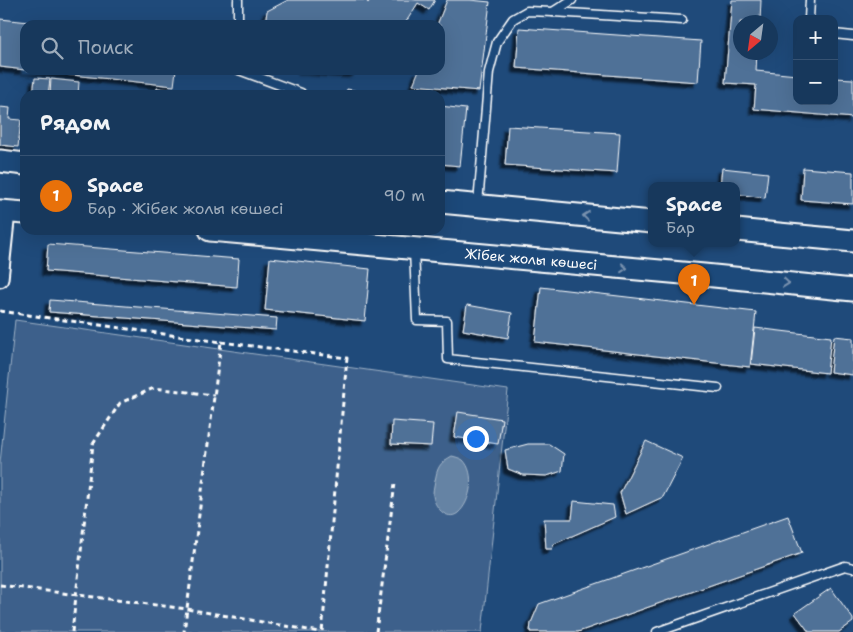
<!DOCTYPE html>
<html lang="ru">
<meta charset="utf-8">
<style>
:root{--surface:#17385c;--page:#203f62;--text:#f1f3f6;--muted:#9eacbb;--line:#365272;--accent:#8c9099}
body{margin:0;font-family:"Shantell Sans",sans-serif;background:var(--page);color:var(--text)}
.controls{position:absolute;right:15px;top:15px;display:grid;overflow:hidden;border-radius:10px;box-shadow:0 5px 20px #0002}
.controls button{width:45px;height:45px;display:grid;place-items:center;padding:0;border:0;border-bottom:1px solid var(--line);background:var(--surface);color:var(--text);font:25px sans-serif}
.compass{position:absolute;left:733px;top:15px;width:45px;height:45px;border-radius:50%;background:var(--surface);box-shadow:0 5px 20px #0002;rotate:209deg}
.you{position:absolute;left:475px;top:438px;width:18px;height:18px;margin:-12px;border:4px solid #fff;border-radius:50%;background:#1a73e8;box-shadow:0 0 0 8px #1a73e833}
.badge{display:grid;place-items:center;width:32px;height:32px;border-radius:50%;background:var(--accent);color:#fff;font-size:16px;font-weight:700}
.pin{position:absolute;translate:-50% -41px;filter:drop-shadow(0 1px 2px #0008)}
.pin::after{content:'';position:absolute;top:26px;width:18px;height:15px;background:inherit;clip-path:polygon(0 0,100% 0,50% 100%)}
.popup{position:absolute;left:648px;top:182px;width:92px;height:65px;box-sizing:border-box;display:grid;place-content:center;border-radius:10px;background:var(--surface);filter:drop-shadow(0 1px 4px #0005);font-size:16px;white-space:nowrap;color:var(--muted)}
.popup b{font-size:19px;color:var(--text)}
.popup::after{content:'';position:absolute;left:50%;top:100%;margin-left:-10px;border:10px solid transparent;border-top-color:var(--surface)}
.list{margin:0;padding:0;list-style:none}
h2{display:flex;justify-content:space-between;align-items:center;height:65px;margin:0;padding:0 20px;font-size:21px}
h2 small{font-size:16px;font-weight:400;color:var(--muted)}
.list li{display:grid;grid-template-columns:32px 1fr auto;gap:15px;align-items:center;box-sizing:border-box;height:80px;padding:0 20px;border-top:1px solid var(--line)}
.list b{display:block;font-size:19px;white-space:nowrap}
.list p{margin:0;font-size:16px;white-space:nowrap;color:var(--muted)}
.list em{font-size:16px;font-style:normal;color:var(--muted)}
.icon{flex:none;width:28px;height:28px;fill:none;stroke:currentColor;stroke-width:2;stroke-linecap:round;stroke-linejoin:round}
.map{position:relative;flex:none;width:853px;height:632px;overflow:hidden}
.search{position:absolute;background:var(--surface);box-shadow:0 5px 20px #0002;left:20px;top:20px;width:425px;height:55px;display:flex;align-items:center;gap:12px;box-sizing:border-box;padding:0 18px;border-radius:15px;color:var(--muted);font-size:19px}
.panel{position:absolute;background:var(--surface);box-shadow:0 5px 20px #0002;left:20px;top:90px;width:425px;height:145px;border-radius:15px}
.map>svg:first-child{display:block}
.green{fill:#3c618b;stroke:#9eb0c5}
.water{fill:#6583a4;stroke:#a3b5c8}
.building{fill:#507197;stroke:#fff;filter:url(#shadow)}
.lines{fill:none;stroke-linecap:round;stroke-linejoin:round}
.lane-casing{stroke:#fff;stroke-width:11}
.street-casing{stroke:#fff;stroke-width:19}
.secondary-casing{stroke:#fff;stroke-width:25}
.path{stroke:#fff;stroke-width:3;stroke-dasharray:5 4;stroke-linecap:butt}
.lane{stroke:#1f4a7a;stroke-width:8}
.street{stroke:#1f4a7a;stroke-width:15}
.secondary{stroke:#1f4a7a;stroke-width:21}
.oneway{stroke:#7992af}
.labels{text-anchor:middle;stroke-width:4;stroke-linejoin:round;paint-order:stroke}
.street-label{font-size:14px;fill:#fff;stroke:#1f4a7a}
</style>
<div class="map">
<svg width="853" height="632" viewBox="0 0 853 632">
<defs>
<filter id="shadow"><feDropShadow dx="-4.5" dy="4.5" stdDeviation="1" flood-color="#0009"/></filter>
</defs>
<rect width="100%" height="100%" fill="#1f4a7a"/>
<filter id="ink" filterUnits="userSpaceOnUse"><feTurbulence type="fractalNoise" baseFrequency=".02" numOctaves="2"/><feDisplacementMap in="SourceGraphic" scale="10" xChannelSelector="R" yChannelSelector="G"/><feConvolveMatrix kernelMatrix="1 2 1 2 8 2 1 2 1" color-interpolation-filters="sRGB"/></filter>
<g filter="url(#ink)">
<path class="green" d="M15,320L508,390L482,632H0V463Z"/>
<path class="water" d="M452,456C456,457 460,458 463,460C476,473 471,502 458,513C447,522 433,506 433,494C433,489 435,481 436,476C438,465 443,461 452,456Z"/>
<g class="building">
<path d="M288,0H366L368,3L370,0H435L429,10L418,3L404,25H265L267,11Z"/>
<path d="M447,0H470L490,2L479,91L413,85L419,70H440V25H437Z"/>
<path d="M732,0H761L760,22H740V52H757L756,71L797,75V101H834V78L853,79V118L754,109L756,85L725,83Z"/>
<path d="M0,19L59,25H25V70L0,67Z"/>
<path d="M519,28L701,41L698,82L516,68Z"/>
<path d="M26,70H176L174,86Z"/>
<path d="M302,70H358L353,73Z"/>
<path d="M35,78L50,79L48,95H33Z"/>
<path d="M51,79L79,82L78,95H50Z"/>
<path d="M157,88L201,93V95H157Z"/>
<path d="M347,89L376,94V95H346Z"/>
<path d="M440,106L466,109L460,166L440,164Z"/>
<path d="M0,107L10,108L9,119L21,120L18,147L0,145Z"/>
<path d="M508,126L620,133L617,173L505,165Z"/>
<path d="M722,168L768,173L765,198L736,194V186H720Z"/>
<path d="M803,168L853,172V204L801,200Z"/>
<path d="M48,244L239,259L237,287L46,271Z"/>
<path d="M270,258L370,269L365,321L265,310Z"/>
<path d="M541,287L756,312L750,367L535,342Z"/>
<path d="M50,300L277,318L276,330L49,312Z"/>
<path d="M467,305L512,313L508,338L463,330Z"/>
<path d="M755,328L831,337L827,373L751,364Z"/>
<path d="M834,336L853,338V375L830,372Z"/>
<path d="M458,412L502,419L498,444L454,437Z"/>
<path d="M392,421L433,424L431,446L391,444Z"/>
<path d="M646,441L683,458L663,497L626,514L620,493Z"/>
<path d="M528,444H549L564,454L562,471L547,476L523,475L508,469L505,450Z"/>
<path d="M574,501L613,505L615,517L554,544L552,549H546L544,519H572Z"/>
<path d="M788,516L802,553L578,632H530L531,623L539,604Z"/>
<path d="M831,588L853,619V622L839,632H809L795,613Z"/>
</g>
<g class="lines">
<defs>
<g id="lane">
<path d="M238,0V25"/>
<path d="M553,12L682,20"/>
<path d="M809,19L810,0"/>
<path d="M834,34L853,36"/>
<path d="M239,70L301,93L300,95"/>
<path d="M478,204L489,72L497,42L513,19L527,11L553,12L572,0"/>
<path d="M414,250L417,320L447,321L448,359L718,388"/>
<path d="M657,632L845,566L853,568"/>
</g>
<path id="street" d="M0,279L7,212"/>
<g id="secondary">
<path d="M0,161L25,164"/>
<path d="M440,202L652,222"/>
<path d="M0,211L25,213"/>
<path d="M210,230L704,275L853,290"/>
<path d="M736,230L853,241"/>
</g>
</defs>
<use href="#lane" class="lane-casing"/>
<use href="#street" class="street-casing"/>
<use href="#secondary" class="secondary-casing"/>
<g class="path">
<path d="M0,311L221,342L184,632"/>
<path d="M221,342L347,358L322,632"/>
<path d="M0,585L187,609L320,632"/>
<path d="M72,632L93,444L120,403L154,388L214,395"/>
<path d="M376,632L395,483"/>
</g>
<use href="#lane" class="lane"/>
<use href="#street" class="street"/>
<use href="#secondary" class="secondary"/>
</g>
<defs><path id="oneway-chevron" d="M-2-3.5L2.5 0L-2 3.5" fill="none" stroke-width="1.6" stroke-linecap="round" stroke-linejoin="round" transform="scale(1.25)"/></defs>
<g class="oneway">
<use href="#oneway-chevron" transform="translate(586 216) rotate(-174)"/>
<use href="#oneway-chevron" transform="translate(624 268) rotate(5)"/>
<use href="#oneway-chevron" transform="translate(786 283) rotate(6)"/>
</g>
</g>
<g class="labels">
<g class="street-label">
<text transform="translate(531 259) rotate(5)" y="5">Жібек жолы көшесі</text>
</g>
</g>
</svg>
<div class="controls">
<button>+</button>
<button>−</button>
</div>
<svg class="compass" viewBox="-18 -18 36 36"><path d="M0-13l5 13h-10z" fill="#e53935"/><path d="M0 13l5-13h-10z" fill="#9eacbb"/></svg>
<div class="you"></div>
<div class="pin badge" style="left:694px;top:305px;background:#e8710a">1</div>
<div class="popup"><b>Space</b>Бар</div>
<div class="search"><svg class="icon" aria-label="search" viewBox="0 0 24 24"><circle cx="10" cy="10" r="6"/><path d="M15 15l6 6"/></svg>Поиск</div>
<section class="panel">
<h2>Рядом<small></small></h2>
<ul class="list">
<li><span class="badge" style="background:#e8710a">1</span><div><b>Space</b><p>Бар · Жібек жолы көшесі</p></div><em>90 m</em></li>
</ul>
</section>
</div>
